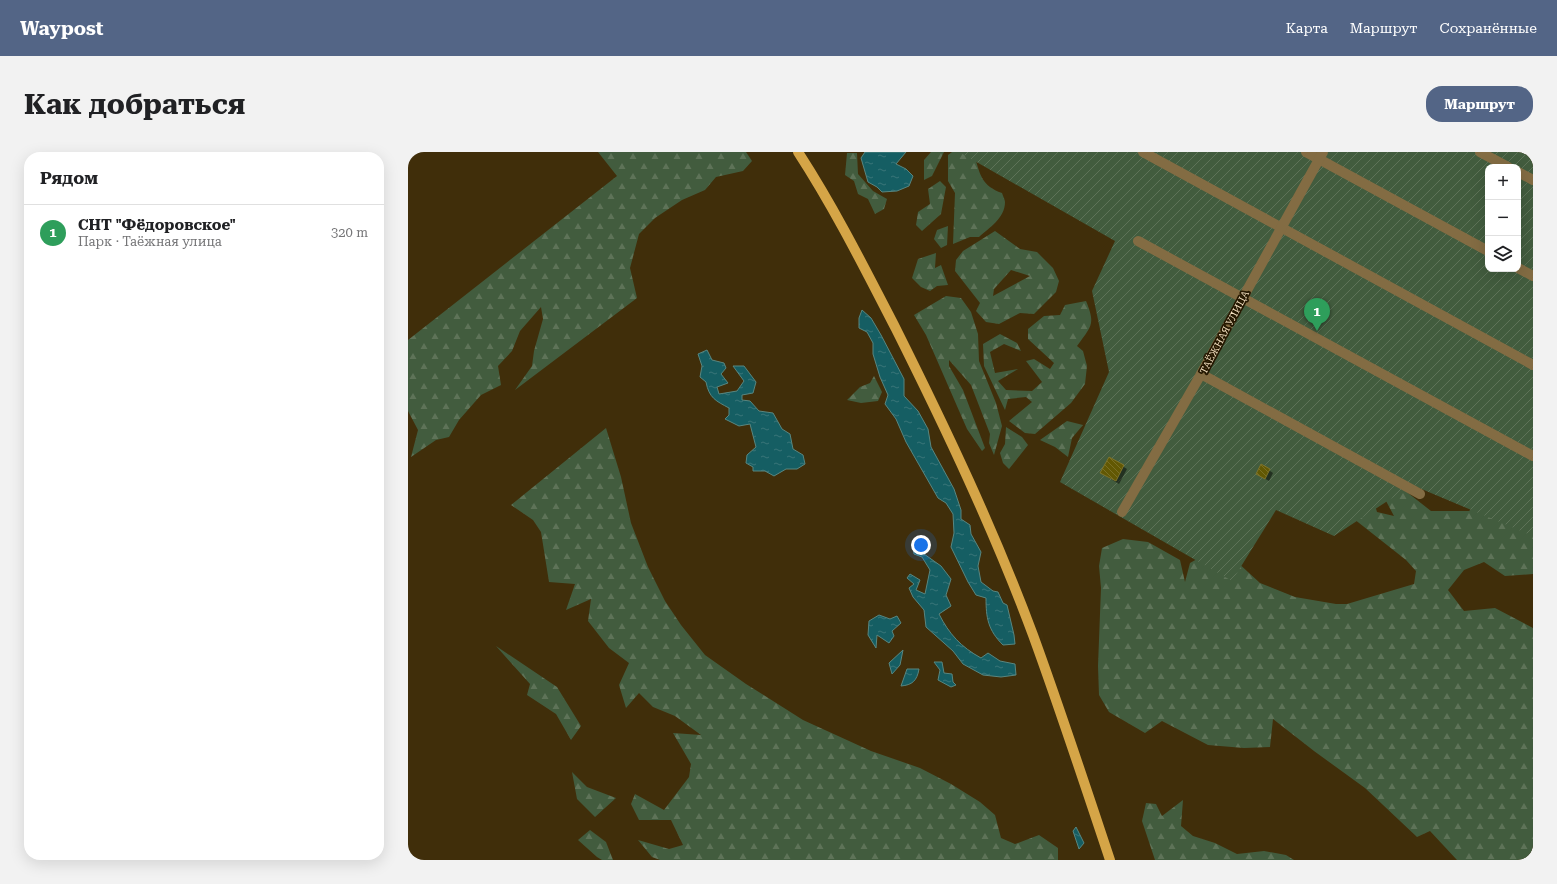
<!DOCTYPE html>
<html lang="ru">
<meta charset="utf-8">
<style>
:root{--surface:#fff;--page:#f2f2f2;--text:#202124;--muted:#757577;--line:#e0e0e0;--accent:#536586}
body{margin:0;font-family:"Roboto Serif",serif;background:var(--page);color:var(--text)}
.controls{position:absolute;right:12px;top:12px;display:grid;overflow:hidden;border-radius:8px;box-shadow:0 4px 16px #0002}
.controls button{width:36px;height:36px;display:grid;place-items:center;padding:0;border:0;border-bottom:1px solid var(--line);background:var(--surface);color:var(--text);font:20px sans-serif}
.you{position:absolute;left:513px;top:393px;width:14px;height:14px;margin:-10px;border:3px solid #fff;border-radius:50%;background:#1a73e8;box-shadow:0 0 0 6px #1a73e833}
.badge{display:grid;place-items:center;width:26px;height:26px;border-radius:50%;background:var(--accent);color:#fff;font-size:13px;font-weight:700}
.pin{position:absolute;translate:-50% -33px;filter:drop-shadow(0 1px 2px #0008)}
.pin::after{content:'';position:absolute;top:21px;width:14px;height:12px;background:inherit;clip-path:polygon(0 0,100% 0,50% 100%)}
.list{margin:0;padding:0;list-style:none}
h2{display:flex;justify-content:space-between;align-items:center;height:52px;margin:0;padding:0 16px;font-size:17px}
h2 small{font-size:13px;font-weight:400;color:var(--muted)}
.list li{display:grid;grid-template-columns:26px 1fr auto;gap:12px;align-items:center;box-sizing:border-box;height:56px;padding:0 16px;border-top:1px solid var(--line)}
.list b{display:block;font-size:15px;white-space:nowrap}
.list p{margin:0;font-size:13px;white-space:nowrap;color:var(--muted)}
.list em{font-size:13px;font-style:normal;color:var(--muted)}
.icon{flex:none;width:22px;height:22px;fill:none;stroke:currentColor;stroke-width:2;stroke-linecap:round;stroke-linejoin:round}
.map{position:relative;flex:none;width:1125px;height:708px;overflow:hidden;border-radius:16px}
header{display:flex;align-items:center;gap:24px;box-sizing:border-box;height:56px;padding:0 20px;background:var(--accent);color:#fff}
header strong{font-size:19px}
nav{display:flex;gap:22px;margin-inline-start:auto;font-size:14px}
.intro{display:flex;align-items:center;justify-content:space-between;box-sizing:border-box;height:96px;padding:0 24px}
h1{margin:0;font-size:28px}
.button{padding:10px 18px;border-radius:16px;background:var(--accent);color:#fff;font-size:14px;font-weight:700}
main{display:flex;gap:24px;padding:0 24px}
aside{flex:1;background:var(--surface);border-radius:16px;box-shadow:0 4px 16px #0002}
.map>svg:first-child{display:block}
.forest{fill:url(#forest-firs);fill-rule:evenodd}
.garden{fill:url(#garden-furrows);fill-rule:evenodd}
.water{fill:url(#water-ripples);stroke:#588680}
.shadow{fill:#0007}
.building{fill:url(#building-back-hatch);stroke:#7e742b}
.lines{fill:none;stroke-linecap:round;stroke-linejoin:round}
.minor{stroke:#836c43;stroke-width:10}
.major{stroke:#d5a547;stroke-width:10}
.labels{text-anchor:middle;stroke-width:3.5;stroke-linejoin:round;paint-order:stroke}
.street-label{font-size:10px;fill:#f5e2c2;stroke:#241700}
</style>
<header>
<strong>Waypost</strong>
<nav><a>Карта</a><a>Маршрут</a><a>Сохранённые</a></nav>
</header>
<div class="intro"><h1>Как добраться</h1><a class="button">Маршрут</a></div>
<main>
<aside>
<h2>Рядом<small></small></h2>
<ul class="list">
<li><span class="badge" style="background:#2e9e5b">1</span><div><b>СНТ &quot;Фёдоровское&quot;</b><p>Парк · Таёжная улица</p></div><em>320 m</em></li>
</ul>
</aside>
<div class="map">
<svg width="1125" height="708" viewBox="0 0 1125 708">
<defs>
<pattern id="forest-firs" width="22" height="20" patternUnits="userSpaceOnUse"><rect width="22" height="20" fill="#425c3e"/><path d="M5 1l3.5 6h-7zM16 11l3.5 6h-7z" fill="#5e7358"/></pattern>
<pattern id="garden-furrows" width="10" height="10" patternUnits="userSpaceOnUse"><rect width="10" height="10" fill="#425c3e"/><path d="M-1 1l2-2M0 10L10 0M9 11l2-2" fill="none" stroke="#5e7358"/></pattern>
<pattern id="water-ripples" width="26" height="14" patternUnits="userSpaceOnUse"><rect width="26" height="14" fill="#155e63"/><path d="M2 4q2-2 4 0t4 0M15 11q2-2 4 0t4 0" fill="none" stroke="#387578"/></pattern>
<pattern id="building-back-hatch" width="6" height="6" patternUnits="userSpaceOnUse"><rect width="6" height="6" fill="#625803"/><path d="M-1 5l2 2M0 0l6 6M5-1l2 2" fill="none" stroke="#797026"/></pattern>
</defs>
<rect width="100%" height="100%" fill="#402e0a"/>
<g class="forest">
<path d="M190,0H338L344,9L335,19L308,25L297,38L274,48L247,66L231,82L222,116L229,146L107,238L124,214L126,199L135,167L133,155L112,179L104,199L90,214L93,233L73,243L51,268L41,285L28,288L3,305L10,278L0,259V188L209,24Z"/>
<path d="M523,0H536L524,24L516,28V8Z"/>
<path d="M544,0H555L567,5C572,23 574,34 594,41C595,44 597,48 597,50C597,66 581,76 571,85H562L545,92L547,41L540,29V3Z"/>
<path d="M439,1H449L450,22L465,39L479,47L476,57L467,62L460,47L450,42L446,29L437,23Z"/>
<path d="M532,29L538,35L533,62L514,79L508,73L510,60L522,52L520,37Z"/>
<path d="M540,74L539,93L533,96L526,87L529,78Z"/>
<path d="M587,79L612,97L629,100L645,116L651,129L648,140L626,162L612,161L591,172L578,170L568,159L572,151L547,119L548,108L555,99ZM603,118L622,124L585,144L586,137Z"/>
<path d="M528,101L527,116L533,113L540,133L529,134L522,139L513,135L504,126L510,107Z"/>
<path d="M538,144L553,146L563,160L570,182L571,209L588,251L594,274L586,303L581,291L582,282L563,233L541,208V214L555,238L577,296L574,299L559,277L518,183L506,163Z"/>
<path d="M678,149C688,173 683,174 669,194L675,199L679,214L677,232L663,251L627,282L617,281L601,269L624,250L618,245L600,247L597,258L576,214L575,192L592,182L609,191L613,199L596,192L582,200L587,221L610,217L590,229L598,238L624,239L634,230L618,209L626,207L642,217L646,211L620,187V177L636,164L652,163L657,153Z"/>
<path d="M466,224L474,240L470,249L453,251L439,248L452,235L462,231Z"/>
<path d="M659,269L675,273L664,286L660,305L647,295L632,288Z"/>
<path d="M598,275L614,285L620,293L601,317L595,311L592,301L597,292Z"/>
<path d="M198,276L213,325L223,371L240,415L257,449L273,473L297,503L338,532L395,568L463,599L512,616L543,632L572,650L587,663L593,686L607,692L631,683L650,696V708H252L244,705L230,688L261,697L275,693L263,668H231L223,652L227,642L256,658L281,625L283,612L265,581L293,583L267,564L245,555L231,541L218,556L211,533L221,511L201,496L180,469L183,447L158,458L167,432L141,430L133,380L125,368L103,353Z"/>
<path d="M995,337L1023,359H1061L1072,348L1125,376V422L1097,424L1076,410L1056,418L1040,438L1056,459L1087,456L1125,476V708H1049L1022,679L1009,685L957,636L906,599L865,567L862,595L836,596L800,593L754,569L737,581L701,560L691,543L690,514L693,436L691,414L694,396L715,387L740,390L772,408L777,430L782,411L798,402L828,409L852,431L887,445L928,452H939L1006,432L1008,419L998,408L946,367L963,340L969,360L986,364L978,349Z"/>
<path d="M88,494L149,535L173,574L163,588L148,562L119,543L122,532Z"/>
<path d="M164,620L179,635L208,646L187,665L169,647Z"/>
<path d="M775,648L773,674L785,684L807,691L829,702L856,699L878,703L886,708H747L734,669L738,651L748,652L754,664Z"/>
<path d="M182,678L198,690L205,708H194L189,705L170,688Z"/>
</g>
<path class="garden" d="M551,0H1125V384L1004,333L926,384L868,358L824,429L652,330L701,220L684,139L707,89ZM1080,15H1110V117H1080Z"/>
<g class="water">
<path d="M457,0H498L488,12L498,17L505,24L501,34L489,39L474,40L469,35L460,30L453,6Z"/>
<path d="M454,158L463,166L473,183L496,227V244L510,259L520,277L523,295L546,337L553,358V367L562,373L563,382L573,400L570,414L573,430L585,439L590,440L595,451L599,453L606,483L607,492L595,493C580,478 578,466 578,446L568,443L560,430L543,395L546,381L545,362L538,351L530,346L498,290L488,267L477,252L480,243L472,225L465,202V191L459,180L451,176V166Z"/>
<path d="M299,198L304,208L316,211L318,216L313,222L320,231L309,235L311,242L329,239L336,229L325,214H336L348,230L345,241L334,243V248L342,249L351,259L365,261L374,277L382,282L385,297L395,303L397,312L389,317H378L366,324L357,319H345V315L338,311L339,303L348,295L342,272L331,274L317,267L321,263V256C308,249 301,246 298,230L292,225L294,214L290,202Z"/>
<path d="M514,388L516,402L533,414L543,427L538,443L543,454L531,462C541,482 553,495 573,506L580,501L592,509L607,512L608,523L593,525L575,523L555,512L545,499L518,475L516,458L505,445L501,436L506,432L499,426L502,422L512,428L508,438L517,442L522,418L514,405L506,402L504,391Z"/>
<path d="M471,463L482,467L489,464L493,471L484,479L486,484L481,491L469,483L468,496L460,483L461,469Z"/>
<path d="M495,498L492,513L484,522L481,511Z"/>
<path d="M526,510H534L536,521L544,522L545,530L548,533L543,535L530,528L532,518Z"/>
<path d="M499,517H511C509,529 504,533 493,534Z"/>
<path d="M668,675L676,691L671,697L665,679Z"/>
</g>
<g class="shadow">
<path d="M701,306L719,317L711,332L693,321Z"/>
<path d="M854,314L865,321L861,329L849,322Z"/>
</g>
<g class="building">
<path d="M701,305L716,313L708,329L692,321Z"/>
<path d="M853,312L862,317L857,327L848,322Z"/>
</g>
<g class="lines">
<g class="minor">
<path d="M735,0L1125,213"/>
<path d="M898,0L1080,99"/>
<path d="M1072,0L1100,15"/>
<path d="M1110,20L1125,28"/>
<path d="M730,89L1125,304"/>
<path d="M1110,116L1125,124"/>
<path d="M793,222L1012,342"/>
<path d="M714,360L793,222L915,0"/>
</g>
<path class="major" d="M390,0C427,57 457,117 488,177C538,277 586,378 625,483C652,557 677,633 702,708"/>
</g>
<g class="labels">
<g class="street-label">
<text transform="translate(816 180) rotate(-62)" y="4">ТАЁЖНАЯ УЛИЦА</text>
</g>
</g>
</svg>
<div class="controls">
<button>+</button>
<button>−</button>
<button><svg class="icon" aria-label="layers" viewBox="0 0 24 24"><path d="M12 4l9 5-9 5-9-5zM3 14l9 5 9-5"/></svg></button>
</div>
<div class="you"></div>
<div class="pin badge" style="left:909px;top:179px;background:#2e9e5b">1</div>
</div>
</main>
